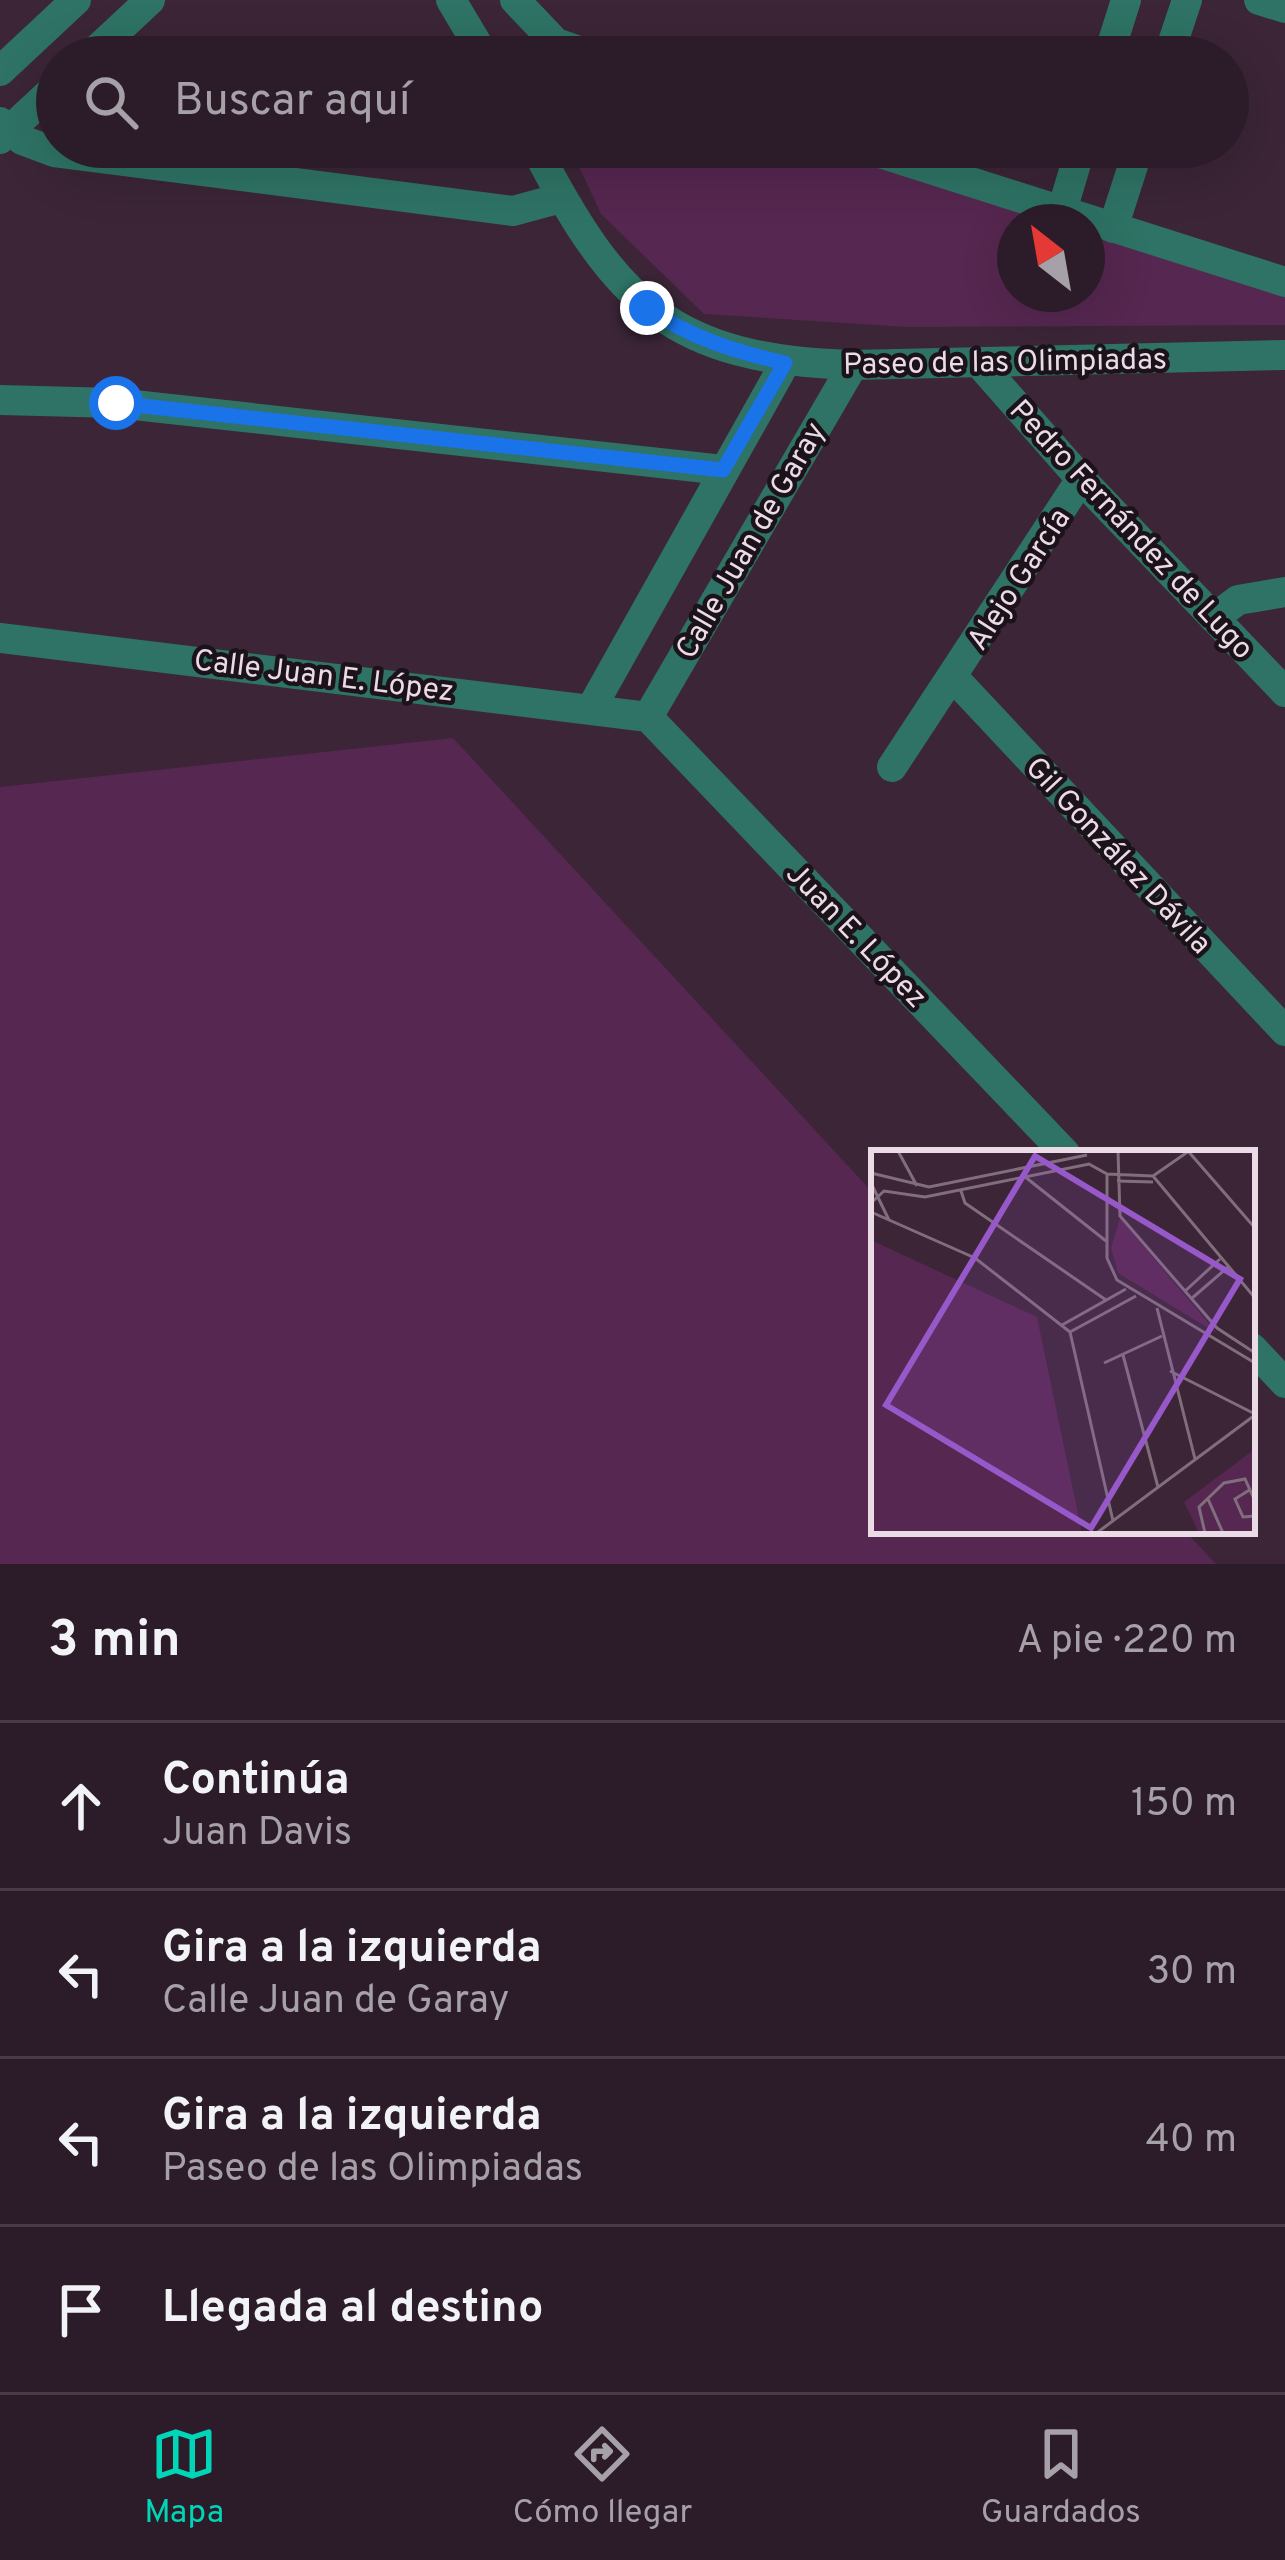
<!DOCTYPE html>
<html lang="es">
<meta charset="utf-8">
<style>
:root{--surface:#2c1c29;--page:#342531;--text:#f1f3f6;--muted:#a6a1a8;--line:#483a46;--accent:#00d5b7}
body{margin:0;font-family:Overpass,sans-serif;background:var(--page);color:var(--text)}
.compass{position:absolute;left:997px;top:204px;width:108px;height:108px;border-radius:50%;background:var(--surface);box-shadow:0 12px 48px #0002;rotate:329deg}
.stop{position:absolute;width:36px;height:36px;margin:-27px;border:9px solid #1a73e8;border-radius:50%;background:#fff}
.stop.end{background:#1a73e8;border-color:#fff;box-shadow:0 3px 12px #0008}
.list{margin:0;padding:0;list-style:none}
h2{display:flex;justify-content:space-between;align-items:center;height:156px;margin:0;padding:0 48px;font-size:51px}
h2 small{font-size:39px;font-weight:400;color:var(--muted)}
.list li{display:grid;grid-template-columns:78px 1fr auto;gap:36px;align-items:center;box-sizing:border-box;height:168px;padding:0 48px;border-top:3px solid var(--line)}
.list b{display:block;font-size:45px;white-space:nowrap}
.list p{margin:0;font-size:39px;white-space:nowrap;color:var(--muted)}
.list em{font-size:39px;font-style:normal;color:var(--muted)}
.icon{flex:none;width:66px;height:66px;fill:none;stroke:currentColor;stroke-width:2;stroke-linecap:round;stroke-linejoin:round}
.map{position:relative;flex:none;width:1285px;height:1564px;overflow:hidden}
.search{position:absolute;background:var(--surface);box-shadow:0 12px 48px #0002;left:36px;right:36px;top:36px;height:132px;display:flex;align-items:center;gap:30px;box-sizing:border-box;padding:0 42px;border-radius:66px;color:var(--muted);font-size:45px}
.sheet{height:828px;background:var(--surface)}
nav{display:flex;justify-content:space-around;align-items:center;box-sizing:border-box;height:168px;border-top:3px solid var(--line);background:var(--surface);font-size:33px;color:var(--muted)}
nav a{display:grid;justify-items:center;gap:6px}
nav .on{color:var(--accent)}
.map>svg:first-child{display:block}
.green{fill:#562750}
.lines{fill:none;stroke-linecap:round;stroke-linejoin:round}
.minor{stroke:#2e7365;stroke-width:30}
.route{stroke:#1a73e8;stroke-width:15}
.labels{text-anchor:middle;stroke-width:9;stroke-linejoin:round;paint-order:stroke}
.street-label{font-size:30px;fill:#eadbe7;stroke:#1c121a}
.inset-road{fill:none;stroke:#816e7d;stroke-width:3}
.view{fill:#9758c9;fill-opacity:0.15;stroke:#9758c9;stroke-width:6}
.inset-edge{fill:none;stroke:#eadbe7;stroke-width:6}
</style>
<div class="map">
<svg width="1285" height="1564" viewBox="0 0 1285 1564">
<rect width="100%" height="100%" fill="#3b2537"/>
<g class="green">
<path d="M570,147H839L1051,222H1015V294H1087V234L1285,296V325L907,327L704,314L601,214Z"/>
<path d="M453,738L874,1194V1531H1185L1216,1564H0V787Z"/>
</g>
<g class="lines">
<g class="minor">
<path d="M451,0L485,57"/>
<path d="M515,0L556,43L596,57"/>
<path d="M1259,0L1285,8"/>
<path d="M89,57L150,0"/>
<path d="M1108,57L1126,0"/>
<path d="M1168,57L1187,0"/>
<path d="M0,71L76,0"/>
<path d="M0,122L22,140L54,152L513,211L561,198"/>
<path d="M0,139L57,86"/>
<path d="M535,147C616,303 672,360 853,365L1285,355"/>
<path d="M861,147L1285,282"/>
<path d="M1061,214L1081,147"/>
<path d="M1113,228L1139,147"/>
<path d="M980,364L1081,479L1285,692"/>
<path d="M0,400L116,403L723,470"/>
<path d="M1214,618L1238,600L1285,592"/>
<path d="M0,638L648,717"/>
<path d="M954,678L1285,1031"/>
<path d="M592,707L785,363"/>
<path d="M648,717L1065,1153"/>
<path d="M648,717L853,365"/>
<path d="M892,767L1081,479"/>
<path d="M1252,1348L1285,1383"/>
</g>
</g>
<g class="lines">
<path class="route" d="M116,403L723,470L785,363C733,351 691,338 647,308"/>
</g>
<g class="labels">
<g class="street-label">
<text transform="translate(1005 361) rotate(-1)" y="10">Paseo de las Olimpiadas</text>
<text transform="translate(1132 529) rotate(47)" y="10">Pedro Fernández de Lugo</text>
<text transform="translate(750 540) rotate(-60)" y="10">Calle Juan de Garay</text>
<text transform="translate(1018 579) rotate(-57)" y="10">Alejo García</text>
<text transform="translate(324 675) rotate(7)" y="10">Calle Juan E. López</text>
<text transform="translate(1119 855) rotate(47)" y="10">Gil González Dávila</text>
<text transform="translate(857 935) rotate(46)" y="10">Juan E. López</text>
</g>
</g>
<g transform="translate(871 1150)">
<rect width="384" height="384" fill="#3b2537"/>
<path d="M249,68L311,142L347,184L247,123L240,98ZM0,90L166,167L211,383H0ZM384,299V383H328L313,352Z" fill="#562750"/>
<path class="inset-road" d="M27,1L46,36M247,1L249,66L346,178L384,203M317,1L384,78M0,23L58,37L216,5M236,24V108L246,130L384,213M153,26L235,91M282,26L384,148M246,31L282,32M0,33L18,70M90,41L94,53L235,150M0,53L13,41L54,47L218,14L236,24L282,26L318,1M0,62L104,108L199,182M313,142L349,109M320,149L357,117M286,158L324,309M191,175L255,139M199,182L242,371M199,182L265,146M252,205L287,337M233,213L291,186M299,221L384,264M380,339L364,349L372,367L384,366M337,349L352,383M227,382L384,265M334,383L328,357L353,333L374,329L384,351"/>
<path class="view" d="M164,6L369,129L220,378L15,255Z"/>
<rect width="384" height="384" class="inset-edge"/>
</g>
</svg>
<svg class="compass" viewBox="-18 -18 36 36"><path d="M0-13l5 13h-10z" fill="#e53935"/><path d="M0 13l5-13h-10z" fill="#a6a1a8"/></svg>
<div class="stop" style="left:116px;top:403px"></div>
<div class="stop end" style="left:647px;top:308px"></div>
<div class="search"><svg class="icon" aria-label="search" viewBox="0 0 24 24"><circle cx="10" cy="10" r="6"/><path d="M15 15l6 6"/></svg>Buscar aquí</div>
</div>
<section class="sheet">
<h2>3 min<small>A pie · 220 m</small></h2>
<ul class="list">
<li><svg class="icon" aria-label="ahead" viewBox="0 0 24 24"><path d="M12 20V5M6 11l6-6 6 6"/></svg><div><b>Continúa</b><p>Juan Davis</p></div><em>150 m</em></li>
<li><svg class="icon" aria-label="left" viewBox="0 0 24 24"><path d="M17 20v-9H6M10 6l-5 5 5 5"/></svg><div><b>Gira a la izquierda</b><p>Calle Juan de Garay</p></div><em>30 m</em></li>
<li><svg class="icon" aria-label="left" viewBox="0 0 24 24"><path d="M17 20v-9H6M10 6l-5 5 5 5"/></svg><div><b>Gira a la izquierda</b><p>Paseo de las Olimpiadas</p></div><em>40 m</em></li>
<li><svg class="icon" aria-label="arrive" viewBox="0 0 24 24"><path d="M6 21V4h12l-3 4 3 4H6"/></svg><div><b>Llegada al destino</b></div></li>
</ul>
</section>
<nav>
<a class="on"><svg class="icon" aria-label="map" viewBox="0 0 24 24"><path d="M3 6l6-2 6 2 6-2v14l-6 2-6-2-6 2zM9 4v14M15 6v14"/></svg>Mapa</a>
<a><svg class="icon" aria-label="directions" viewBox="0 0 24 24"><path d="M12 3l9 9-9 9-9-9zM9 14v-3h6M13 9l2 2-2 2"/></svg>Cómo llegar</a>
<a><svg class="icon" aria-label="saved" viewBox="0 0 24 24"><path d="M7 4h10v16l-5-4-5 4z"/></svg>Guardados</a>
</nav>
